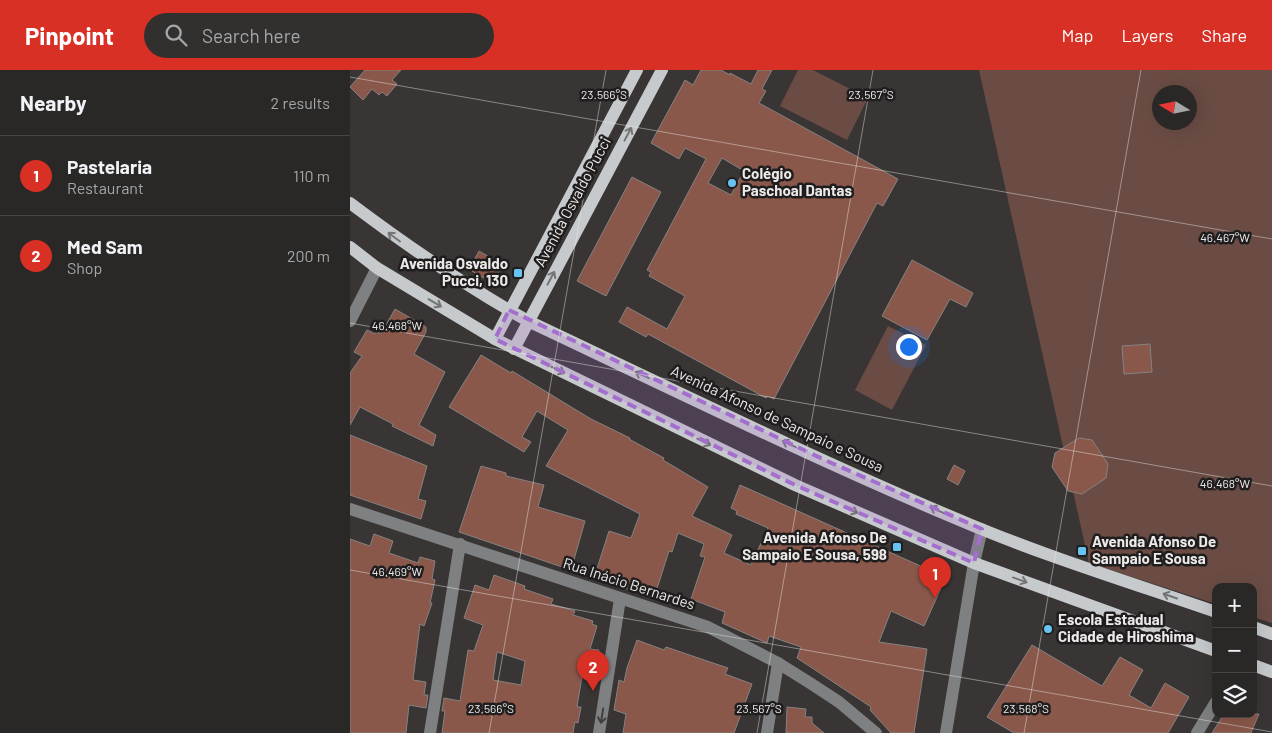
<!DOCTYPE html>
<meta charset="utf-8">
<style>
:root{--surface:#2a2827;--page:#32302f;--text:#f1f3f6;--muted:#a5a6a7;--line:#464444;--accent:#d93025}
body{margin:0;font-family:Barlow,sans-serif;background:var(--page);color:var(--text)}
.controls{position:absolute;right:15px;bottom:15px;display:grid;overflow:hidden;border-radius:10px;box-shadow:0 5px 20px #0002}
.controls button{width:45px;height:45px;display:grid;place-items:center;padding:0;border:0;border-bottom:1px solid var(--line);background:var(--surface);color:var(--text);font:25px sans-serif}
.compass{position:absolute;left:802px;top:15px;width:45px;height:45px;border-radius:50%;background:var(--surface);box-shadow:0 5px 20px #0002;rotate:280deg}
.you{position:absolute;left:558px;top:276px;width:18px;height:18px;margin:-12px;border:4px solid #fff;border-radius:50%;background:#1a73e8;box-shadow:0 0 0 8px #1a73e833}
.badge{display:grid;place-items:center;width:32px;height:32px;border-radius:50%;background:var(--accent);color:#fff;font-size:16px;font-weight:700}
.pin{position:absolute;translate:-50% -41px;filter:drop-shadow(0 1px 2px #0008)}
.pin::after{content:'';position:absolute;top:26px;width:18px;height:15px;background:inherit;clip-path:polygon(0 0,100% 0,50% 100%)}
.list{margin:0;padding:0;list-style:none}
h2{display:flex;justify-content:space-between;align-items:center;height:65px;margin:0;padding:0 20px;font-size:21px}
h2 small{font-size:16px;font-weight:400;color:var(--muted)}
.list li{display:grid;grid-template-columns:32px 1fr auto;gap:15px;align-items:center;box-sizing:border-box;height:80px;padding:0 20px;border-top:1px solid var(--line)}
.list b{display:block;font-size:19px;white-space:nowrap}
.list p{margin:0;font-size:16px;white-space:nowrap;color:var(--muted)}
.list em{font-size:16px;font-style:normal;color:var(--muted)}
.icon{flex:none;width:28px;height:28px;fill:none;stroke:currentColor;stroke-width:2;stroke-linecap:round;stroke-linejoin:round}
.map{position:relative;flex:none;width:922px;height:663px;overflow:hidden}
header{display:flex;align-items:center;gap:30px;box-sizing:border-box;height:70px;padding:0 25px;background:var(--accent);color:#fff}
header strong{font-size:24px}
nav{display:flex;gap:28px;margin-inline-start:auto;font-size:18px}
.search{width:350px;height:45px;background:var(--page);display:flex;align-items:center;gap:12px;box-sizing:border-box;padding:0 18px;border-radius:28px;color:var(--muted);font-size:19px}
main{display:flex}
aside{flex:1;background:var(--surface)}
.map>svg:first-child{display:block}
.green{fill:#6a4c44;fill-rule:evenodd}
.building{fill:#8a584b;stroke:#858281;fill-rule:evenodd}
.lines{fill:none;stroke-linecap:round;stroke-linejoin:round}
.minor{stroke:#7f8081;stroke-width:12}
.major{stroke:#c7cacc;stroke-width:12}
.oneway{stroke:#737474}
.oneway2{stroke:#414040}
.marked{fill:#a36ece;fill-opacity:0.2;stroke:#a36ece;stroke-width:4;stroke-dasharray:10 6;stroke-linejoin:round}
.ticks{fill:none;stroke:#eceae9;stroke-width:1;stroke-opacity:0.45}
.poi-dot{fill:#69c3f1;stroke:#1f1d1d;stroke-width:2}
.labels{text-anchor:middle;stroke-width:5;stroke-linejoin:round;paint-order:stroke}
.poi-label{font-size:15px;font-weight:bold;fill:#eceae9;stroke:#1f1d1d;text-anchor:start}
.street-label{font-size:15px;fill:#eceae9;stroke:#1f1d1d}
.ticks-label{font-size:12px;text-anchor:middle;fill:#eceae9;stroke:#1f1d1d;stroke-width:5;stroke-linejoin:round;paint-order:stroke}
</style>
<header>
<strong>Pinpoint</strong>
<div class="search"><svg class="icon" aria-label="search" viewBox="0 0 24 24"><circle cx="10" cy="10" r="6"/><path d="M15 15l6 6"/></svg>Search here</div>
<nav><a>Map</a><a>Layers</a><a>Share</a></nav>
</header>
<main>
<aside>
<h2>Nearby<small>2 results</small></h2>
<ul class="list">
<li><span class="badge">1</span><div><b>Pastelaria</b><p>Restaurant</p></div><em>110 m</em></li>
<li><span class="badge">2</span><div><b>Med Sam</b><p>Shop</p></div><em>200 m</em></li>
</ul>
</aside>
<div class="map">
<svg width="922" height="663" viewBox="0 0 922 663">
<rect width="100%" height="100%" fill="#383534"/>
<g class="green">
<path d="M448,0H463L518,28L497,70L430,36Z"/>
<path d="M629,0H922V553L903,547V517H866V534L739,493ZM810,22H840V52H810Z"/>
<path d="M538,256L576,275L542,340L505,320Z"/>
</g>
<g class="building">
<path d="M15,0H51L42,10L47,14L37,26L32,22L29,25L22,19L13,30L0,17Z"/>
<path d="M351,0H371L380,5V3L401,14L408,0H422L412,19L416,21L409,33L548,109L533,136L527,133L424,329L418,326L416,328L298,264L296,267L269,252L277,237L317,259L335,226L299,206L301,202L297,200L356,89L335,78L329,89L301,73L335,10L343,15ZM372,88L394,101L381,125L358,113Z"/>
<path d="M282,107L311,122L256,226L227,211Z"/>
<path d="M129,181L153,195L142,213L122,201L125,196L122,194Z"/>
<path d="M562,190L623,223L616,237L600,229L577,270L532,246Z"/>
<path d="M45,239L76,257V262L64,284L95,302L69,355L86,365L83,376L42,356L43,354L10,337L0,355V303L12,286L4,282L17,260L25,264L26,261L31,264Z"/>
<path d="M800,274L802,302L774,304L772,276Z"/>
<path d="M131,285L161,303L162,301L241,349L280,368L279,369L314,388L313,390L358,417L342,446L382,465L374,483L401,495L418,458L386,444L387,441L381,438L390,415L575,498L578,491L591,497L588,503L596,507L574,556L541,541L529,572L577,579L564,663H541L520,640L521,637L447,588L451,577L419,566L417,573L372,553L375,542L341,529L355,487L350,486L354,474L328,463L322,482L319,481L304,528L244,508L259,461L281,468L290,444L196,396L218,360L187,341L172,367L181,372L174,382L99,337Z"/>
<path d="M0,365L77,396L68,429L76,431L71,449L0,425Z"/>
<path d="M729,368L742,370L758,394L756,408L732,424L718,421L702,397L705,383Z"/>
<path d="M604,395L615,401L608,415L597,409Z"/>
<path d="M131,396L156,403V406L194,415L188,437L235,451L221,500L109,462Z"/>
<path d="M24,464L43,471L39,483L68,493L70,487L85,491L82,509L85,510L80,533H82L74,556L70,554L63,610L76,612L74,625H78L76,638L59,635L56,663H0V469L20,476Z"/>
<path d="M144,505L175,516L174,519L203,529L201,534L225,541L223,545L243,551L242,554L247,556L240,579L249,580L244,609L232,606L227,637H231L228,653L225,652L223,663H92L95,641H92L94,628L110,631L118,580L124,581L133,555L114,548L125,515L139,520ZM147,582L175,591L171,615L143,610Z"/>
<path d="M287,570L314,580L316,577L363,593L378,598L375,604L402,614L384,663H273L276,644L264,640L269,610L274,612L277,598Z"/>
<path d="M682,575L752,616L770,587L793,600L779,625L801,638L815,613L839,627L818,663H664L637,647Z"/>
<path d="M437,637L456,639L455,647H462V653L474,663H436Z"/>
<path d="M874,644H909L901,663H862Z"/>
</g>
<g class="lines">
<g class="minor">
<path d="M0,251L27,198"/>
<path d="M0,439L358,557L428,593L460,613L489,632L526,663"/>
<path d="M80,663L110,474"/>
<path d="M249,663L270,529"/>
<path d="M417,663L428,593"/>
<path d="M596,663L624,493L632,459"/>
<path d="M847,663L866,632"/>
</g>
<g class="major">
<path d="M0,133C57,176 116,216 178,251C320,318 462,388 607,449C691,485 779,512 866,542"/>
<path d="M0,177L27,198L145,269L445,415L624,493L866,581"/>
<path d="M145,269L287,0"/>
<path d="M164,279L312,0"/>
<path d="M903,557L922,564"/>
<path d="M903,595L922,602"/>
</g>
</g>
<defs><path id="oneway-shaft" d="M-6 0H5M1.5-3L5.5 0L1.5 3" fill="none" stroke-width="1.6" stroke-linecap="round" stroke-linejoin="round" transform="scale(1.25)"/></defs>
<g class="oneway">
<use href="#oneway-shaft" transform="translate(278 64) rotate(-62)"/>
<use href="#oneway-shaft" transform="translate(44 167) rotate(-143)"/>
<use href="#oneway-shaft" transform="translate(201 208) rotate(-62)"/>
<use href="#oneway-shaft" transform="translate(85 233) rotate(31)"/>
<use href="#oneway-shaft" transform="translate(208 300) rotate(26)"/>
<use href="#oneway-shaft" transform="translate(292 305) rotate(-155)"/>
<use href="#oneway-shaft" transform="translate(354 372) rotate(26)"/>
<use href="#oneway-shaft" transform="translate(439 374) rotate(-155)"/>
<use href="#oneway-shaft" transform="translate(501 440) rotate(24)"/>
<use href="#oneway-shaft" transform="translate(587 440) rotate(-156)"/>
<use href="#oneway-shaft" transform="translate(670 510) rotate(20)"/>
<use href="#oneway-shaft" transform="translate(820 526) rotate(-161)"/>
</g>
<use class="oneway2" href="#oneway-shaft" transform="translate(252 646) rotate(99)"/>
<path class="marked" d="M159,240L477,391L632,459L624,493L445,415L145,269Z"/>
<path class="ticks" d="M0,7L922,169M0,253L922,416M0,500L922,662M139,663L256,0M407,663L523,0M674,663L791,0"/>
<g class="poi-dot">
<circle cx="382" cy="113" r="5"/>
<rect x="163" y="198" width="10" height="10" rx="2.5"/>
<rect x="542" y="472" width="10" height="10" rx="2.5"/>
<rect x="727" y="476" width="10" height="10" rx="2.5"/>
<circle cx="698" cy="559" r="5"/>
</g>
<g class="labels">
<g class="poi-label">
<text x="392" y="109">Colégio<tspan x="392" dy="17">Paschoal Dantas</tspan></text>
<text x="158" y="199" text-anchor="end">Avenida Osvaldo<tspan x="158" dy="17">Pucci, 130</tspan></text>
<text x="537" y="473" text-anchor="end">Avenida Afonso De<tspan x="537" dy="17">Sampaio E Sousa, 598</tspan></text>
<text x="742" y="477">Avenida Afonso De<tspan x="742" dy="17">Sampaio E Sousa</tspan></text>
<text x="708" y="555">Escola Estadual<tspan x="708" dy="17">Cidade de Hiroshima</tspan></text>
</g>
<g class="street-label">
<text transform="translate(223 132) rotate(-62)" y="5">Avenida Osvaldo Pucci</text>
<text transform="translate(427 349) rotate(25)" y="5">Avenida Afonso de Sampaio e Sousa</text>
<text transform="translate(279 514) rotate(18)" y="5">Rua Inácio Bernardes</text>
</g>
</g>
<g class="ticks-label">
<text x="254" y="29">23.566°S</text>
<text x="521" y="29">23.567°S</text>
<text x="875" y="172">46.467°W</text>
<text x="47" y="260">46.468°W</text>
<text x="875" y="418">46.468°W</text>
<text x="47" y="506">46.469°W</text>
<text x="141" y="643">23.566°S</text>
<text x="409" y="643">23.567°S</text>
<text x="676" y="643">23.568°S</text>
</g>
</svg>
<div class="controls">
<button>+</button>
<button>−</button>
<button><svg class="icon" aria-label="layers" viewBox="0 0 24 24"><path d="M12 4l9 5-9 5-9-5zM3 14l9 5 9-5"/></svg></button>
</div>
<svg class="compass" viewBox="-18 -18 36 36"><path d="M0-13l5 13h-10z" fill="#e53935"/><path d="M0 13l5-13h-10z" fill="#a5a6a7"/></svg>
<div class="you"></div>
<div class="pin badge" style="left:585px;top:528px">1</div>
<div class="pin badge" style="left:243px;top:621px">2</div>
</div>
</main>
